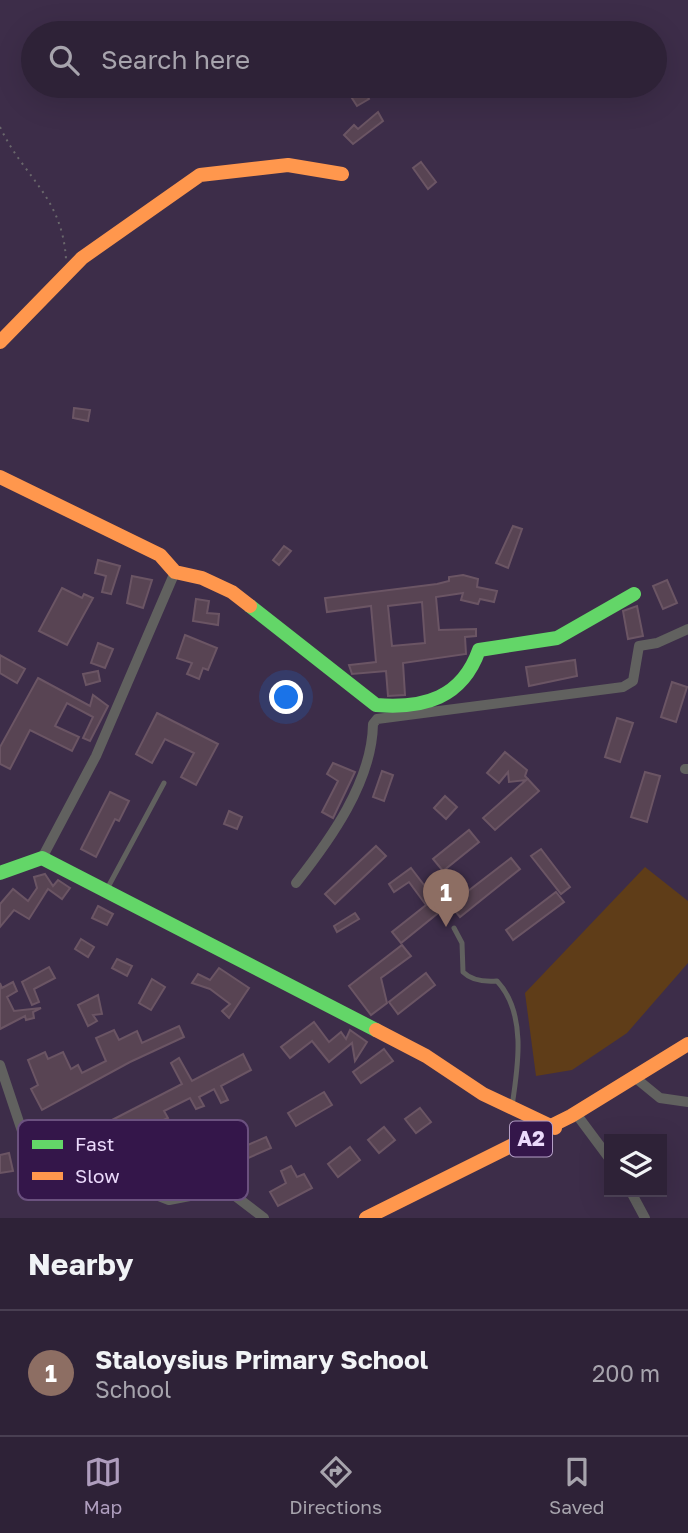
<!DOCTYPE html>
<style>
:root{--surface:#2e2237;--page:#362a3f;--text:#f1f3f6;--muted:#a7a4ad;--line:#493f52;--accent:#ae9dbd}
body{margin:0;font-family:"Golos Text",sans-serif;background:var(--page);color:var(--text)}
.controls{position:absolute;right:21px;bottom:21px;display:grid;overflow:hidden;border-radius:0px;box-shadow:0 7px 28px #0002}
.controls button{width:63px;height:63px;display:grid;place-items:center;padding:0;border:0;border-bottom:2px solid var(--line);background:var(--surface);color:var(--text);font:35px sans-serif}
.you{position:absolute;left:287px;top:698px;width:24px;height:24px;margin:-18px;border:5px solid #fff;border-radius:50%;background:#1a73e8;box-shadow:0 0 0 10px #1a73e833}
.badge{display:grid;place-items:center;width:46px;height:46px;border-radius:50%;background:var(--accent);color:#fff;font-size:23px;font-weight:700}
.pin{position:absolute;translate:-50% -58px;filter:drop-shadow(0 2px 4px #0008)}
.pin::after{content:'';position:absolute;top:37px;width:24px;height:21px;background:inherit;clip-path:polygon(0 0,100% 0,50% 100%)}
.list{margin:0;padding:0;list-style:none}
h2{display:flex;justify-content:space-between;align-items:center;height:91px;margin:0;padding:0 28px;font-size:30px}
h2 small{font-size:23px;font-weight:400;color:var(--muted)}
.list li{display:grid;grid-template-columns:46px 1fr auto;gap:21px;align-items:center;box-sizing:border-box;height:126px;padding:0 28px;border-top:2px solid var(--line)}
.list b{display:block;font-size:26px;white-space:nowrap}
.list p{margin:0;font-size:23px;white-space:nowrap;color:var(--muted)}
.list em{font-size:23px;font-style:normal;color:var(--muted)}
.icon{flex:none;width:38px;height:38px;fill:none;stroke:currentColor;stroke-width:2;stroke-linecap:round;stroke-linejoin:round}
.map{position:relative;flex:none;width:688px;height:1218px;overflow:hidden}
.search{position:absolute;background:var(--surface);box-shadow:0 7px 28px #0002;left:21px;right:21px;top:21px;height:77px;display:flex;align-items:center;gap:18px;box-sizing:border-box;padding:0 24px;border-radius:38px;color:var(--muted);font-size:26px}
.sheet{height:217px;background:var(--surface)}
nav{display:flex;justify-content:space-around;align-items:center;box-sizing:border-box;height:98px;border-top:2px solid var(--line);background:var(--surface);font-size:19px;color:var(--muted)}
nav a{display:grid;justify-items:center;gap:4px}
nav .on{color:var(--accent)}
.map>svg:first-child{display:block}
.green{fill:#5f3d18}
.building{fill:#584453;stroke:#6b5564;stroke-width:2;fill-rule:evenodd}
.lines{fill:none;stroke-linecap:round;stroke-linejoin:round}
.path{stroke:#69676b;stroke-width:2;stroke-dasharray:2 5;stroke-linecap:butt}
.lane{stroke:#61615f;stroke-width:5}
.street{stroke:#61615f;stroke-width:10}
.fast{stroke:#63d668;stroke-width:14}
.slow{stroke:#ff974d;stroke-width:14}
.labels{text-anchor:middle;stroke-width:5;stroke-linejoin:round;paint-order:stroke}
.shield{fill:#34164a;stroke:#b49fc6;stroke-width:2}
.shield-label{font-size:21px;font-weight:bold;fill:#ebdafb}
.key{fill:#34164a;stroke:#6b517f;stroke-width:2}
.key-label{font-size:19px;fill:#ebdafb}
</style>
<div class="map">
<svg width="688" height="1218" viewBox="0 0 688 1218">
<rect width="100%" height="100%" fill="#3d2d49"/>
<path class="green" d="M645,867L688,901V963L627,1033L572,1070L536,1076L525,993Z"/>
<g class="building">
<path d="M362,88L369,99L357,106L350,95Z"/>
<path d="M378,112L383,121L353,144L344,135L354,125L358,129Z"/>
<path d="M421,162L436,182L428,189L413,168Z"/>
<path d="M74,408L90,410L88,421L73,418Z"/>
<path d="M513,526L522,529L508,568L496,563Z"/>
<path d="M284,546L291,551L279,565L273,560Z"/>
<path d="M98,560L120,566L111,594L102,592L106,576L95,573Z"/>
<path d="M463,575L478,579L477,587L497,591L494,602L480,599L478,604L461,600L463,593L436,597L439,630L476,629V636L465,637L466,654L403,663L405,695L388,696L386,671L352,674L349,665L376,662L371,606L327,612L325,598L437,584L449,581V577ZM422,602L425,643L392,646L388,606Z"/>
<path d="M132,576L152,580L143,608L127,603Z"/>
<path d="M667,580L677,603L663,609L653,586Z"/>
<path d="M62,588L82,598L84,594L93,598L67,645L39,631Z"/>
<path d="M196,599L209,601L207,613L219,614L218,625L193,621Z"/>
<path d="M637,606L643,636L628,639L623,611Z"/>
<path d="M185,635L217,648L208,670L203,668L199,679L187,674L192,663L177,658Z"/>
<path d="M98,643L113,649L105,668L91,663Z"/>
<path d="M0,655L25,669L17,683L0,673Z"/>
<path d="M575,660L577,676L529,686L526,667Z"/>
<path d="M98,671L100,681L86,685L83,674Z"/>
<path d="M38,678L90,706L93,695L108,706L90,741L83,738L93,717L67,703L55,726L79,737L72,751L30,730L10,769L0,764V747Z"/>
<path d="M672,682L687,687L676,722L661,717Z"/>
<path d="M157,713L218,744L196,785L181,777L194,753L165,739L152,763L136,754Z"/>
<path d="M617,718L633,723L620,762L605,757Z"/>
<path d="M505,752L527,770L525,776L539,791L495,830L483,818L526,780L509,782L508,772L499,783L487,773Z"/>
<path d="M333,763L355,772L333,818L322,812L338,781L327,774Z"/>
<path d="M382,771L393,775L384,801L373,797Z"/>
<path d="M645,772L660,776L647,822L631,817Z"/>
<path d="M110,792L129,801L119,821L115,819L96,857L81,849Z"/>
<path d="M445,796L457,807L446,819L434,808Z"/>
<path d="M229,811L242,817L237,829L224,824Z"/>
<path d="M469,830L479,842L443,871L433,859Z"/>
<path d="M376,846L386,856L335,904L325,894Z"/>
<path d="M541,849L570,887L561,894L531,856Z"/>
<path d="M511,858L520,869L460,917L450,905Z"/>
<path d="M411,868L434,898L439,894L448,905L401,943L392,932L426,905L409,882L394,892L389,884Z"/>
<path d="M45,874L53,886L58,880L70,888L62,899L48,889L29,919L14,910L0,927V904L13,889L28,901L37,888L34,877Z"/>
<path d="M556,892L564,902L513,940L506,930Z"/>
<path d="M98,906L113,914L107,925L92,918Z"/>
<path d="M355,913L359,919L337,932L334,926Z"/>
<path d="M81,939L94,947L88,957L75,949Z"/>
<path d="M402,945L411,956L381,978L387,1003L371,1015L349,986Z"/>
<path d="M117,959L132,966L127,976L112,968Z"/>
<path d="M49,967L55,978L34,989L39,1002L32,1005L22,982Z"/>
<path d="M219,968L249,988L229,1018L222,1011L230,1004L210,989L192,983L198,974L210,980Z"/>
<path d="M426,973L435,985L398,1014L389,1002Z"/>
<path d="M152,979L165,987L151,1010L139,1003Z"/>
<path d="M13,982L17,991L7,997L14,1011L41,1008L33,1012L34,1018L26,1020L25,1016L0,1029V983L2,988Z"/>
<path d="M98,995L102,1014L93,1015L97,1021L88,1026L78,1005Z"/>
<path d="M314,1022L329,1042L341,1032L346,1039L350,1030L367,1042L355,1061L352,1043L329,1062L312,1041L290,1058L281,1047Z"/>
<path d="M179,1026L184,1037L130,1062L42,1110L31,1089L38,1085L28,1060L45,1052L48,1059L63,1052L71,1069L78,1065L82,1073L106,1061L96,1038L114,1030L119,1040L137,1031L142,1043Z"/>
<path d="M384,1049L393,1061L361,1083L353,1072Z"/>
<path d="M243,1054L251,1070L221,1086L228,1100L221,1103L214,1089L199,1097L204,1106L196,1109L190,1098L164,1111L168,1118L123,1138L112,1120L182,1084L171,1063L179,1058L192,1081Z"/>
<path d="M324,1092L332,1105L296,1126L288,1113Z"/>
<path d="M420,1108L431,1122L416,1133L405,1119Z"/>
<path d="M384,1127L395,1140L379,1153L368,1140Z"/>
<path d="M266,1137L271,1148L223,1169L218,1158Z"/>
<path d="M350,1147L360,1160L338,1177L328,1164Z"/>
<path d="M9,1153L13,1171L0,1173V1155Z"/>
<path d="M291,1166L297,1177L304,1174L312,1188L278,1206L270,1192L286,1183L281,1171Z"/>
</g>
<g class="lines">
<path class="path" d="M0,127C24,178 62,196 66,259"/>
<g class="lane">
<path d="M107,889L164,783"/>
<path d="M454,928L462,943L463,972C472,981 484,982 497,981C527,1013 518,1067 512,1106"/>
</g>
<g class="street">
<path d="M685,769H688"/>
<path d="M42,858L96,756L175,572"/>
<path d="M296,883C330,840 372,782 373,724L377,719L623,687L633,681L639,646L657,643L688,629"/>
<path d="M0,1065L29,1152L38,1163L87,1168L169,1200L226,1189L264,1218"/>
<path d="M638,1080L660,1098L688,1102"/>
<path d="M577,1115L609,1158"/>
<path d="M631,1192L645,1218"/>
</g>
<g class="fast">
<path d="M250,606L376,705C424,709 462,698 479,650L557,638L634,594"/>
<path d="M0,873L42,858L376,1030"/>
</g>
<g class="slow">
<path d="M0,342L82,258L200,175L288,165L342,174"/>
<path d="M0,477L160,555L175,572L202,578L232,592L250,606"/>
<path d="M376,1030L426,1056L483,1094L555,1128"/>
<path d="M366,1218L571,1116L688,1044"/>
</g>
</g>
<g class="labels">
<rect class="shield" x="510" y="1121.5" width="42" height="35" rx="5"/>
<g class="shield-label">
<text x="531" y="1146">A2</text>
</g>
</g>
<rect x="18" y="1120" width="230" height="80" rx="10" class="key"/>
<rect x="32" y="1140" width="31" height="9" fill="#63d668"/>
<rect x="32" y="1172" width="31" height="8" fill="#ff974d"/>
<g class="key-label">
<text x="75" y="1151">Fast</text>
<text x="75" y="1183">Slow</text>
</g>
</svg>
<div class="controls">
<button><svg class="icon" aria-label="layers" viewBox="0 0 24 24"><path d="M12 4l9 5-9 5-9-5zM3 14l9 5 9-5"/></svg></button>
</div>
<div class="you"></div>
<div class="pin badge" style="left:446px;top:927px;background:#8d6e63">1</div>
<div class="search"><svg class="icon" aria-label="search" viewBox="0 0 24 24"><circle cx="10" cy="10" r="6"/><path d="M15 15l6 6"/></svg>Search here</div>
</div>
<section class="sheet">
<h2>Nearby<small></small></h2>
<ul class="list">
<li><span class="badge" style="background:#8d6e63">1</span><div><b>Staloysius Primary School</b><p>School</p></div><em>200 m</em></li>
</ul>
</section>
<nav>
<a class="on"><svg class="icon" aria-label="map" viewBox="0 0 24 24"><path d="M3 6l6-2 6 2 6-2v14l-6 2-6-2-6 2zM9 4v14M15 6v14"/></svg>Map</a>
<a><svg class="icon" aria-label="directions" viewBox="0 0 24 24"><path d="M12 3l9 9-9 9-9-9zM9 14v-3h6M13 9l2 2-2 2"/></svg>Directions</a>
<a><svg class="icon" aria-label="saved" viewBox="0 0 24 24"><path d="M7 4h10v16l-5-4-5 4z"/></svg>Saved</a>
</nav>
